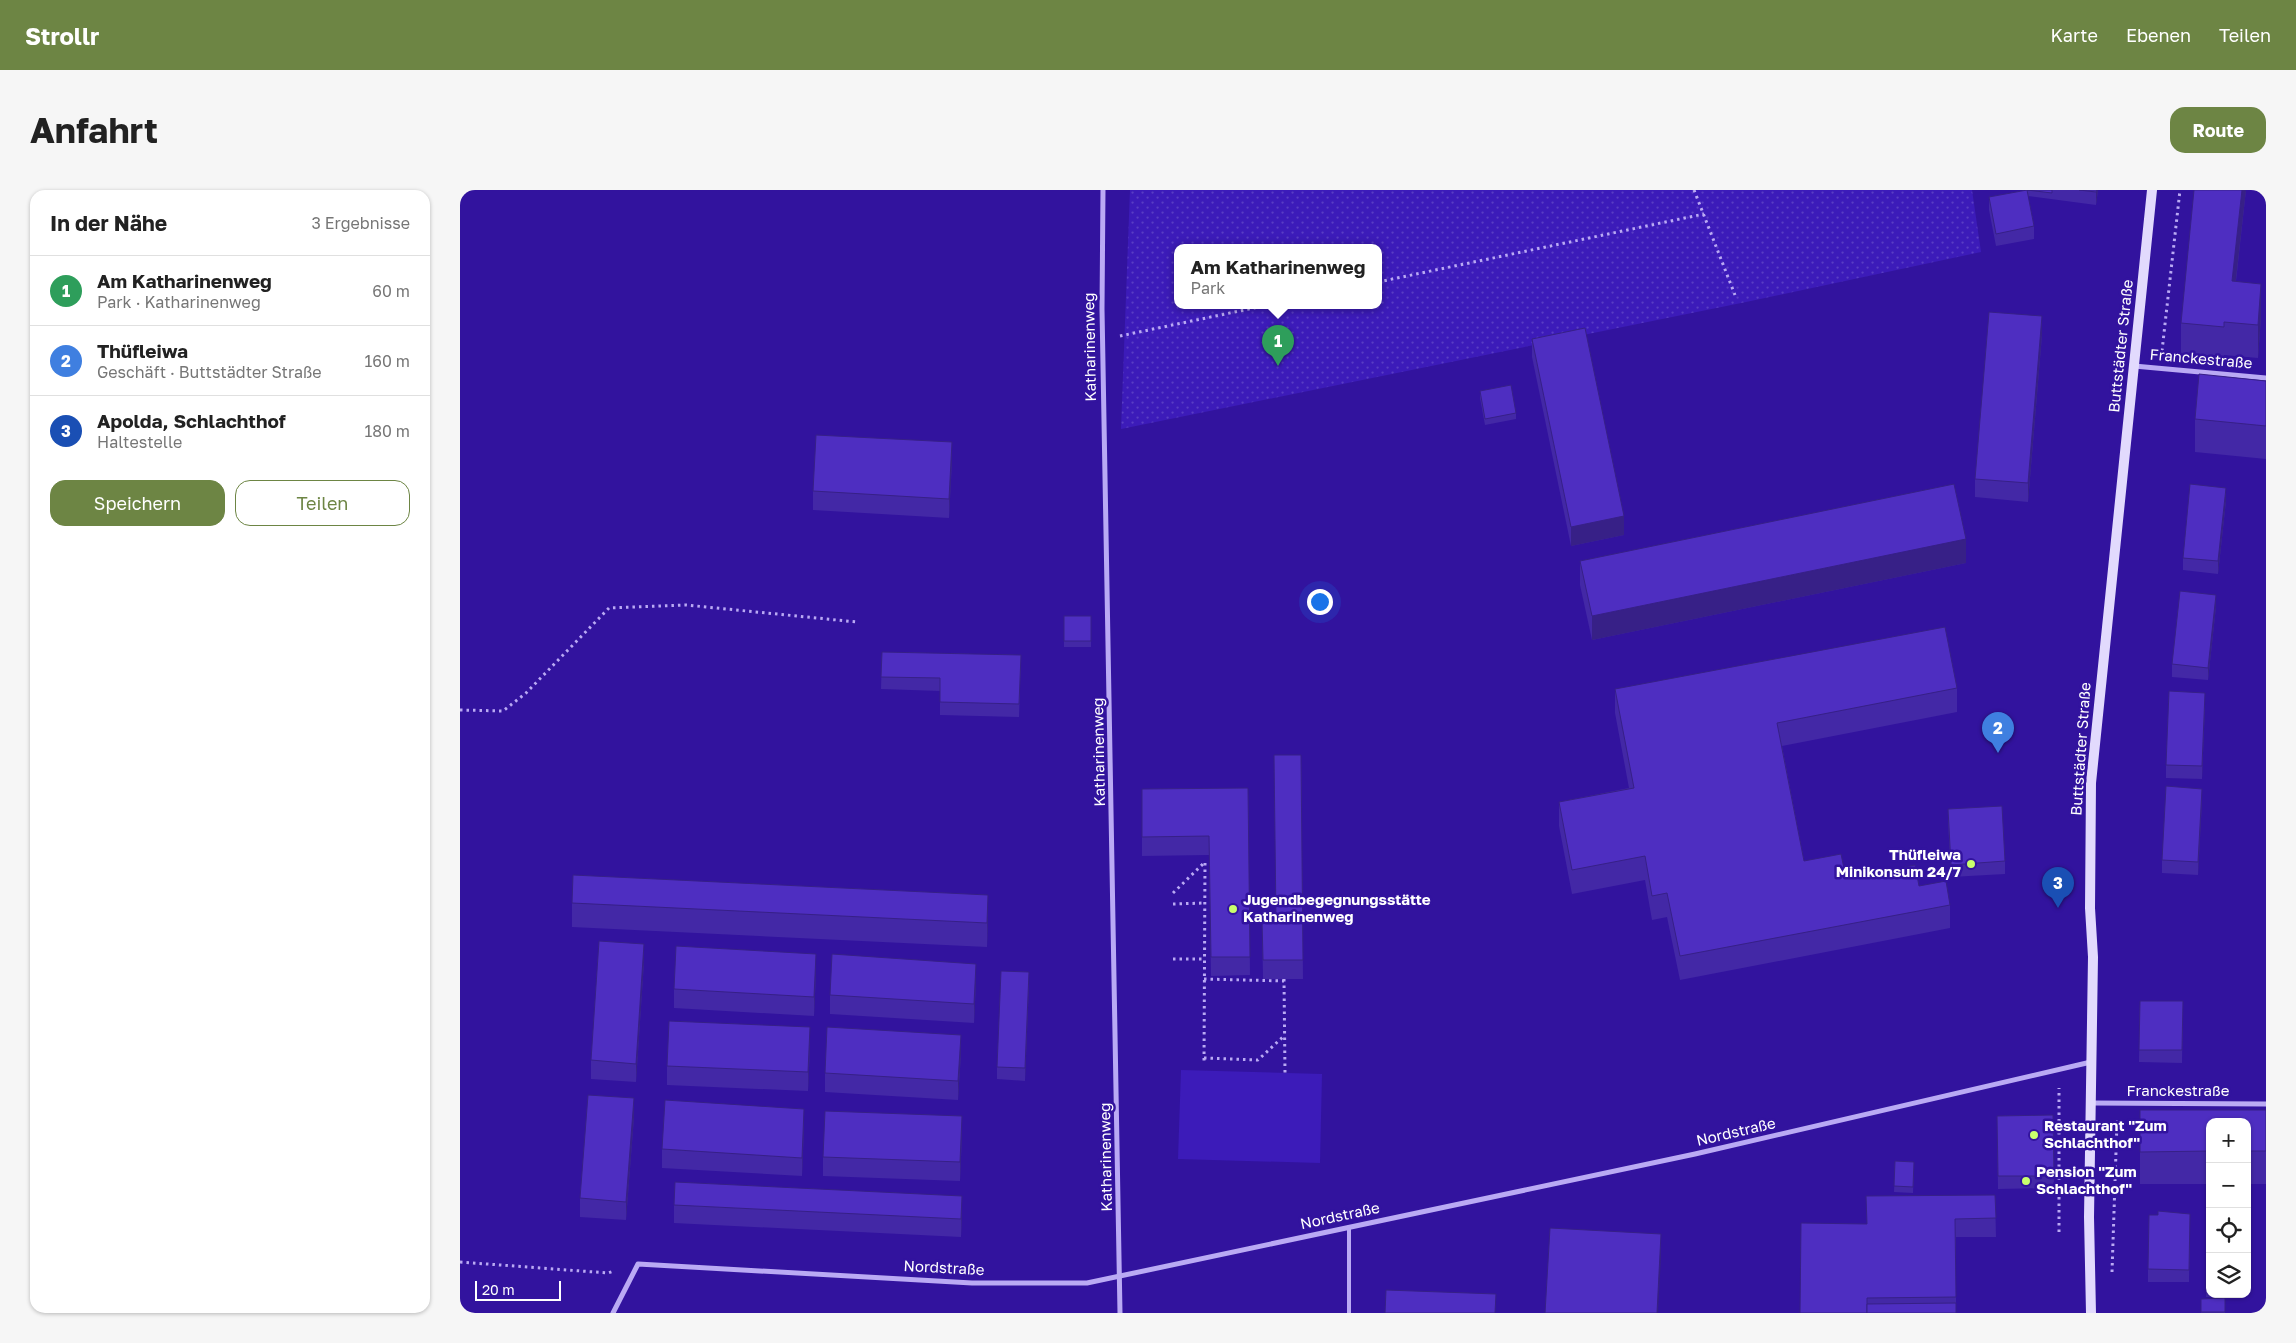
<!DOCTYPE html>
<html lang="de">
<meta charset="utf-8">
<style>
:root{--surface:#fff;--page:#f6f6f6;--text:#222;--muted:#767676;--line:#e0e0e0;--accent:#6d8544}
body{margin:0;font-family:"Golos Text",sans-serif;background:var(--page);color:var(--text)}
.controls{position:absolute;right:15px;bottom:15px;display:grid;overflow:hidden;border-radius:10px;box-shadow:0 1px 4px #0004}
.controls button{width:45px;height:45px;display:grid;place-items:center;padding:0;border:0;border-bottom:1px solid var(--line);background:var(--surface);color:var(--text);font:25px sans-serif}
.scale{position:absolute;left:15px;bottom:12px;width:86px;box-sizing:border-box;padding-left:5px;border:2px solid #fff;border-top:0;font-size:14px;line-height:18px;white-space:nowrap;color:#fff;-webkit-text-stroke:4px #32139e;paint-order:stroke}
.you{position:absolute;left:859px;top:411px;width:18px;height:18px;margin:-12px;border:4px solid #fff;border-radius:50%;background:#1a73e8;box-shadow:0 0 0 8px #1a73e833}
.badge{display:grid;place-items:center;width:32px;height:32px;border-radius:50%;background:var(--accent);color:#fff;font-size:16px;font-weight:700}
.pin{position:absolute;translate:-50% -41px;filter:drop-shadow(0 1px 2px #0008)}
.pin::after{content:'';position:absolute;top:26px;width:18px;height:15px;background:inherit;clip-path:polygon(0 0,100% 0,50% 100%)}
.popup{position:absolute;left:714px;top:54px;width:208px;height:65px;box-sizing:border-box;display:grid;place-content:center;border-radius:10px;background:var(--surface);filter:drop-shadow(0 1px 4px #0005);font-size:16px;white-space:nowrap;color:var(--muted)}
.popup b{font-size:19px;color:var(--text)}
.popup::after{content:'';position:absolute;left:50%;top:100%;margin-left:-10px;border:10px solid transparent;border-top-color:var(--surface)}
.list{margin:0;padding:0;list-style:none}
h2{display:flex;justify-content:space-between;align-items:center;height:65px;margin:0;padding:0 20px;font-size:21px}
h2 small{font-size:16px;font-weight:400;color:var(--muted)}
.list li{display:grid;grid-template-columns:32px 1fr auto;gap:15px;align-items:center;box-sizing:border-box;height:70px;padding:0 20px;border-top:1px solid var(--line)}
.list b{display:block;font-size:19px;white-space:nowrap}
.list p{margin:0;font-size:16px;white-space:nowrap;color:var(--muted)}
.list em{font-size:16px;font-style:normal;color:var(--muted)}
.actions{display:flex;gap:10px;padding:15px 20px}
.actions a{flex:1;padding:11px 0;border:1px solid var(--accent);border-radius:15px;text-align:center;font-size:18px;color:var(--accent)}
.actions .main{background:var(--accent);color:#fff}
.icon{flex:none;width:28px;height:28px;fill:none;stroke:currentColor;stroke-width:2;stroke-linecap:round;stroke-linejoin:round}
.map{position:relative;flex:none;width:1806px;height:1123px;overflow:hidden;border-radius:15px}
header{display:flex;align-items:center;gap:30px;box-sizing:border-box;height:70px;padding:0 25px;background:var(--accent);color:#fff}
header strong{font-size:24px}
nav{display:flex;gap:28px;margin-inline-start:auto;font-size:18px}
.intro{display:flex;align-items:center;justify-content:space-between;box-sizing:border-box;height:120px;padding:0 30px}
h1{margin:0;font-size:35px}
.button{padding:12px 22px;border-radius:15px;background:var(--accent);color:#fff;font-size:18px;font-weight:700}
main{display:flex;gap:30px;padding:0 30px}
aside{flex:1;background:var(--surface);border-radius:15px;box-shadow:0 1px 4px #0004}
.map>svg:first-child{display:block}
.grass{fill:url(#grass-dots);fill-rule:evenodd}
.pitch{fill:#3c1bb9}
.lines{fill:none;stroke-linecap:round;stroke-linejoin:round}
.path{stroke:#baaaf4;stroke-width:3;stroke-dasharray:2.5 4;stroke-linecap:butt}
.lane{stroke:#baaaf4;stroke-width:4}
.street{stroke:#baaaf4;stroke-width:5}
.secondary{stroke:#e2dafd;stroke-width:10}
.wall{fill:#4328a6}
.shaded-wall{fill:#372087}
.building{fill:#4e2ec1;stroke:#372087}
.poi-dot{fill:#c9ff6d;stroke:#32139e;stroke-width:2}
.labels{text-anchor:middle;stroke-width:5;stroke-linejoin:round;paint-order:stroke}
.street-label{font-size:15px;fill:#fff;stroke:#32139e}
.poi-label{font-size:15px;font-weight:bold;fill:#fff;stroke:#32139e;text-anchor:start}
</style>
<header>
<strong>Strollr</strong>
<nav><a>Karte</a><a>Ebenen</a><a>Teilen</a></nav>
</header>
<div class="intro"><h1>Anfahrt</h1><a class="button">Route</a></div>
<main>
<aside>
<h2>In der Nähe<small>3 Ergebnisse</small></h2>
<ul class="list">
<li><span class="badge" style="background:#2e9e5b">1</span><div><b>Am Katharinenweg</b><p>Park · Katharinenweg</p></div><em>60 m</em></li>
<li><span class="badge" style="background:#3f7fe0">2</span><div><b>Thüfleiwa</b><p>Geschäft · Buttstädter Straße</p></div><em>160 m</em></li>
<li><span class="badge" style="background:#1a4fb4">3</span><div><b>Apolda, Schlachthof</b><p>Haltestelle</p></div><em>180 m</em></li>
</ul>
<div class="actions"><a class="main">Speichern</a><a>Teilen</a></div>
</aside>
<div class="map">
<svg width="1806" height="1123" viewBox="0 0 1806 1123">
<defs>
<pattern id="grass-dots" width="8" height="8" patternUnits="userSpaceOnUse" patternTransform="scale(1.25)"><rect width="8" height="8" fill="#3c1bb9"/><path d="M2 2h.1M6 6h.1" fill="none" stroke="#593dc4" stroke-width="1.8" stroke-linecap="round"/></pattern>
</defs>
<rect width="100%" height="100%" fill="#32139e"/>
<path class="grass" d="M670,0H1512L1521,62L1286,112L661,239ZM718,57H918V115H718Z"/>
<path class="pitch" d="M721,880L862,884L860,973L718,969Z"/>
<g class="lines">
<g class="path">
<path d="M1234,0L1275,105"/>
<path d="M918,92L1244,24"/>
<path d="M660,146L808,115"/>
<path d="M1702,161L1720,0"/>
<path d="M0,520L43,521L66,503L149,418L226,415L397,432"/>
<path d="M713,703L745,672L744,873"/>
<path d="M713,714L745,713"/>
<path d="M713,769H744"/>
<path d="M744,789L824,791"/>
<path d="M824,789L825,883"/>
<path d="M744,868L798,870L825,845"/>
<path d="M1599,952H1611"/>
<path d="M1599,1042V898"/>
<path d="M0,1072L148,1083L154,1081"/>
<path d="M1652,1082L1657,932H1660"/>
</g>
<path class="lane" d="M889,1037V1123"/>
<g class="street">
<path d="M643,0L642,119L660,1123"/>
<path d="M1674,176L1806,188"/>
<path d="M1631,913L1806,914"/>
<path d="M153,1123L178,1074L512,1093H627L1235,964L1631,872"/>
</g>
<path class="secondary" d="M1631,1123L1629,1027L1633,767L1630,718L1631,593L1692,0"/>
</g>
<g class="wall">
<path d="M1567,0H1638L1636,15L1568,6L1574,36V49L1536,56L1529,20V7Z"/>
<path d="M1786,0L1776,91L1801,127L1798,168L1764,165V170L1721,166V133Z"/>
<path d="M1582,145L1568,312L1515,307V289Z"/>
<path d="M1072,149L1164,345L1111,356L1072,167Z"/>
<path d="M1806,191V269L1735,262V229Z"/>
<path d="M1020,201L1056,223V229L1025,235L1020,208Z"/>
<path d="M492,271L489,328L353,320V301Z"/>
<path d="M1766,311L1758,384L1723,380V368Z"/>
<path d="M1120,371L1506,373L1132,450L1120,395Z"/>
<path d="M1756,417L1748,490L1712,487V474Z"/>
<rect x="604" y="426" width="27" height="31"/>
<path d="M422,462L561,465L559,527L480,525V501L421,499Z"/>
<path d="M1497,498V522L1322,556L1344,671L1386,688L1459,696L1490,715V738L1220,790L1207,727L1192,730L1185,690L1112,704L1099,636V612L1169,598L1155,523V499Z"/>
<path d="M1745,515L1742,589L1706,588V575Z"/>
<path d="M841,565L843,789H803L802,730L816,731Z"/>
<path d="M788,598L790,785L751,786L749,665L682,666V599Z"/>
<path d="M1742,611L1738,685L1702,683V670Z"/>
<path d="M1488,619L1545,671V684L1491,687L1488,631Z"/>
<path d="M112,713L528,729L527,757L112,737Z"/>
<path d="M184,772L176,892L131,889V870Z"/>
<path d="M356,783L354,826L214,818V799Z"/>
<path d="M516,792L514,833L370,824V805Z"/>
<path d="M569,795L565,891L537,889V877Z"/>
<path d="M1680,811H1723L1722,873L1679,872Z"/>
<path d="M350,856L348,901L207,895V876Z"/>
<path d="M501,863L498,910L365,902V883Z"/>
<path d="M1680,920H1806V994H1787V932H1750V994H1680Z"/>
<path d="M1593,925L1594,998L1538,999L1537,926Z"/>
<path d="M174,927L166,1030L120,1027V1008Z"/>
<path d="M344,937L342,986L202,978V959Z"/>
<path d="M502,944L500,991L363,986V967Z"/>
<path d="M1435,971L1454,972L1453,1003L1434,1002Z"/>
<path d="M1535,1005L1536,1047H1496V1123H1340Z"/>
<path d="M214,1015L502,1024L501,1047L214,1033Z"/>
<path d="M1730,1024L1729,1092H1688V1079L1698,1025Z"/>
<path d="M1747,1067H1750V1104H1771V1107H1746Z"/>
<path d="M1765,1108V1123H1741V1109Z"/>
</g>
<g class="shaded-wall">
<path d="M1637,0H1638L1636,15V2Z"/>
<path d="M1782,0H1786L1772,124V91Z"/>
<path d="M1801,94V127L1798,168V135Z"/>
<path d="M1582,126V145L1568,312V293Z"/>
<path d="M492,252V271L489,328V309Z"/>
<path d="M1766,298V311L1758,384V371Z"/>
<path d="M1164,326V345L1111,356V337Z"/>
<path d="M1506,349V373L1132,450V426Z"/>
<path d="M1756,405V417L1748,490V478Z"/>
<path d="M1745,503V515L1742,589V576Z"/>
<path d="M1742,599V611L1738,685V672Z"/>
<path d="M528,705V729L527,757V733Z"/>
<path d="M184,754V772L176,892V874Z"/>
<path d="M356,764V783L354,826V807Z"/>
<path d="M516,774V792L514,833V814Z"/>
<path d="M569,782V795L565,891V878Z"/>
<path d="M350,837V856L348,901V882Z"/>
<path d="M501,845V863L498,910V891Z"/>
<path d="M174,908V927L166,1030V1012Z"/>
<path d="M344,919V937L342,986V968Z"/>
<path d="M502,926V944L500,991V972Z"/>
<path d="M502,1006V1024L501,1047V1029Z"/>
<path d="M1201,1044V1068L1198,1123H1197Z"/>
</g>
<g class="building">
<path d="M1567,0L1574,36L1536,44L1529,7Z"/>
<path d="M1567,0H1592V3Z"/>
<path d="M1619,0H1637L1636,2Z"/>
<path d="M1734,0H1782L1772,91L1801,94L1798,135L1764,132V137L1721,133Z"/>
<path d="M1529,122L1582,126L1568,293L1515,289Z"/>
<path d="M1125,138L1164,326L1111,337L1072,149Z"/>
<path d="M1739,184L1806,191V236L1735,229Z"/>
<path d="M1051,195L1056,223L1025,229L1020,201Z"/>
<path d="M356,245L492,252L489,309L353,301Z"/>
<path d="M1494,294L1506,349L1132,426L1120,371Z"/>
<path d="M1730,294L1766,298L1758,371L1723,368Z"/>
<path d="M1720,401L1756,405L1748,478L1712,474Z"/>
<rect x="604" y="426" width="27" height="25"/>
<path d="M1485,437L1497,498L1317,533L1344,671L1381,664L1386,688L1455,675L1459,696L1486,691L1490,715L1220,766L1207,703L1192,706L1185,666L1112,680L1099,612L1174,598L1155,499Z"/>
<path d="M422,462L561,465L559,514L480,512V488L421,487Z"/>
<path d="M1709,501L1745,503L1742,576L1706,575Z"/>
<path d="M814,565H841L843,770H803L802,730L816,731Z"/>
<path d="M1706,596L1742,599L1738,672L1702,670Z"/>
<path d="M788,598L790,767H751L749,646L682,647V599Z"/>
<path d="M1542,616L1545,671L1491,675L1488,619Z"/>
<path d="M113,685L528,705L527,733L112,713Z"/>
<path d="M139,751L184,754L176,874L131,870Z"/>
<path d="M216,756L356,764L354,807L214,799Z"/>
<path d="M372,764L516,774L514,814L370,805Z"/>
<path d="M541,781L569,782L565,878L537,877Z"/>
<path d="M1680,811H1723L1722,860H1679Z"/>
<path d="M209,831L350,837L348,882L207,876Z"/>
<path d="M367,837L501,845L498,891L365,883Z"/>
<path d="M128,905L174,908L166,1012L120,1008Z"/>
<path d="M205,910L344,919L342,968L202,959Z"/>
<path d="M1680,920H1806V961H1787V932H1750V961L1680,962Z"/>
<path d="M365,921L502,926L500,972L363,967Z"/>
<path d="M1593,925L1594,986H1538L1537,926Z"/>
<path d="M1435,971L1454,972L1453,997L1434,996Z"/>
<path d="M215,992L502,1006L501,1029L214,1015Z"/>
<path d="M1535,1005L1536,1028L1495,1029L1496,1107L1407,1108V1123H1340L1341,1033L1407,1034L1406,1006Z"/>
<path d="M1698,1021L1730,1024L1729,1080L1688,1079L1689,1025H1698Z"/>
<path d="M1090,1038L1201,1044L1197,1123H1085Z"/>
<path d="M1747,1067H1750V1100H1746Z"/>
<path d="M926,1100L1036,1104L1035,1123H925Z"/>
<path d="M1765,1108V1122H1741V1109Z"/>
<path d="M1496,1113V1123H1407V1114Z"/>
</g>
<g class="poi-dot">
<circle cx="1511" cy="674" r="5"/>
<circle cx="773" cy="719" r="5"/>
<circle cx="1574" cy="945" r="5"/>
<circle cx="1566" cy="991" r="5"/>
</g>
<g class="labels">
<g class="street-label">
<text transform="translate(1661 156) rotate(-84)" y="5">Buttstädter Straße</text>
<text transform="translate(630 157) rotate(-91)" y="5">Katharinenweg</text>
<text transform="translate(1741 169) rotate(5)" y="5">Franckestraße</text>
<text transform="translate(1621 559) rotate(-86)" y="5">Buttstädter Straße</text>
<text transform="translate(639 562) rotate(-91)" y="5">Katharinenweg</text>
<text x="1718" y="906">Franckestraße</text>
<text transform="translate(1276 942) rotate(-13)" y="5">Nordstraße</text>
<text transform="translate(646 967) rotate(-91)" y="5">Katharinenweg</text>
<text transform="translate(880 1026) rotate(-12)" y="5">Nordstraße</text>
<text transform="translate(484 1078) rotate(3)" y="5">Nordstraße</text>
</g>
<g class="poi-label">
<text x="1501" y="670" text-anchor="end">Thüfleiwa<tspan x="1501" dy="17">Minikonsum 24/7</tspan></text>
<text x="783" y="715">Jugendbegegnungsstätte<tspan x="783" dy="17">Katharinenweg</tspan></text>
<text x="1584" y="941">Restaurant "Zum<tspan x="1584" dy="17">Schlachthof"</tspan></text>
<text x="1576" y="987">Pension "Zum<tspan x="1576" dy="17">Schlachthof"</tspan></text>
</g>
</g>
</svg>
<div class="controls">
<button>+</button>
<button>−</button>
<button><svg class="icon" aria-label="locate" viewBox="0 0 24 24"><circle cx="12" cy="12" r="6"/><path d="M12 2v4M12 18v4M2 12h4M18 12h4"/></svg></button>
<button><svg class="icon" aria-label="layers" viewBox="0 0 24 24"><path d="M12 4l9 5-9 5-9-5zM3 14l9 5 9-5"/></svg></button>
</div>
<div class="scale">20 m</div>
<div class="you"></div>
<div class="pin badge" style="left:818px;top:176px;background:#2e9e5b">1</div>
<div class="popup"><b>Am Katharinenweg</b>Park</div>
<div class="pin badge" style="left:1538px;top:563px;background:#3f7fe0">2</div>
<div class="pin badge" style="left:1598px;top:718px;background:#1a4fb4">3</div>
</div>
</main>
